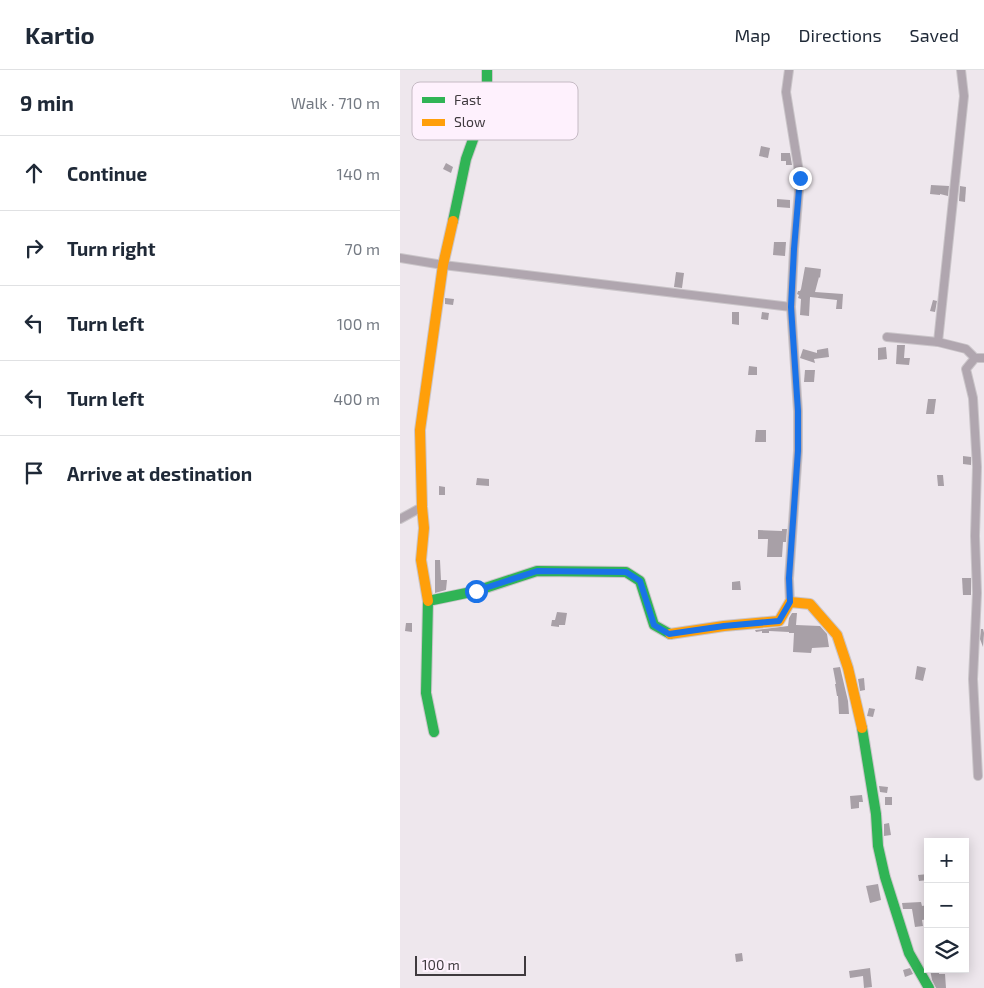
<!DOCTYPE html>
<meta charset="utf-8">
<style>
:root{--surface:#fff;--page:#f2f2f3;--text:#1f2937;--muted:#747a83;--line:#e0e1e3}
body{margin:0;font-family:"Exo 2",sans-serif;background:var(--page);color:var(--text)}
.controls{position:absolute;right:15px;bottom:15px;display:grid;overflow:hidden;border-radius:0px;box-shadow:0 2px 12px #0003}
.controls button{width:45px;height:45px;display:grid;place-items:center;padding:0;border:0;border-bottom:1px solid var(--line);background:var(--surface);color:var(--text);font:25px sans-serif}
.scale{position:absolute;left:15px;bottom:12px;width:111px;box-sizing:border-box;padding-left:5px;border:2px solid #3f3a3e;border-top:0;font-size:14px;line-height:18px;white-space:nowrap;color:#3f3a3e;-webkit-text-stroke:4px #fef1fd;paint-order:stroke}
.stop{position:absolute;width:15px;height:15px;margin:-11px;border:4px solid #1a73e8;border-radius:50%;background:#fff}
.stop.end{background:#1a73e8;border-color:#fff;box-shadow:0 1px 5px #0008}
.list{margin:0;padding:0;list-style:none}
h2{display:flex;justify-content:space-between;align-items:center;height:65px;margin:0;padding:0 20px;font-size:21px}
h2 small{font-size:16px;font-weight:400;color:var(--muted)}
.list li{display:grid;grid-template-columns:32px 1fr auto;gap:15px;align-items:center;box-sizing:border-box;height:75px;padding:0 20px;border-top:1px solid var(--line)}
.list b{display:block;font-size:19px;white-space:nowrap}
.list em{font-size:16px;font-style:normal;color:var(--muted)}
.icon{flex:none;width:28px;height:28px;fill:none;stroke:currentColor;stroke-width:2;stroke-linecap:round;stroke-linejoin:round}
.map{position:relative;flex:none;width:584px;height:918px;overflow:hidden}
header{display:flex;align-items:center;gap:30px;box-sizing:border-box;height:70px;padding:0 25px;background:var(--surface);border-bottom:1px solid var(--line)}
header strong{font-size:24px}
nav{display:flex;gap:28px;margin-inline-start:auto;font-size:18px}
main{display:flex}
aside{flex:1;background:var(--surface)}
.map>svg:first-child{display:block}
.building{fill:#a8a0a7}
.lines{fill:none;stroke-linecap:round;stroke-linejoin:round}
.street-casing{stroke:#cac5c9;stroke-width:10}
.fast-casing{stroke:#cac5c9;stroke-width:12}
.slow-casing{stroke:#cac5c9;stroke-width:12}
.street{stroke:#b0a6af;stroke-width:8}
.fast{stroke:#30b455;stroke-width:10}
.slow{stroke:#ff9f0a;stroke-width:10}
.route{stroke:#1a73e8;stroke-width:6}
.key{fill:#fef1fd;stroke:#c5bac4;stroke-width:1}
.key-label{font-size:14px;fill:#3f3a3e}
</style>
<header>
<strong>Kartio</strong>
<nav><a>Map</a><a>Directions</a><a>Saved</a></nav>
</header>
<main>
<aside>
<h2>9 min<small>Walk · 710 m</small></h2>
<ul class="list">
<li><svg class="icon" aria-label="ahead" viewBox="0 0 24 24"><path d="M12 20V5M6 11l6-6 6 6"/></svg><div><b>Continue</b></div><em>140 m</em></li>
<li><svg class="icon" aria-label="right" viewBox="0 0 24 24"><path d="M7 20v-9h11M14 6l5 5-5 5"/></svg><div><b>Turn right</b></div><em>70 m</em></li>
<li><svg class="icon" aria-label="left" viewBox="0 0 24 24"><path d="M17 20v-9H6M10 6l-5 5 5 5"/></svg><div><b>Turn left</b></div><em>100 m</em></li>
<li><svg class="icon" aria-label="left" viewBox="0 0 24 24"><path d="M17 20v-9H6M10 6l-5 5 5 5"/></svg><div><b>Turn left</b></div><em>400 m</em></li>
<li><svg class="icon" aria-label="arrive" viewBox="0 0 24 24"><path d="M6 21V4h12l-3 4 3 4H6"/></svg><div><b>Arrive at destination</b></div></li>
</ul>
</aside>
<div class="map">
<svg width="584" height="918" viewBox="0 0 584 918">
<rect width="100%" height="100%" fill="#eee7ed"/>
<g class="building">
<path d="M361,76L370,78L368,88L359,86Z"/>
<path d="M381,83H390L392,95H386V91H381Z"/>
<path d="M46,93L53,97L51,103L43,99Z"/>
<path d="M531,115L549,116L548,126L540,124V125L530,124Z"/>
<path d="M560,116L566,117L565,132L559,131Z"/>
<path d="M377,129L390,130V138L377,137Z"/>
<path d="M374,172H386L385,186L373,185Z"/>
<path d="M405,197L421,199L420,208L419,207L415,222L443,224L442,239H436L437,230L410,227L409,246L400,245L401,229L398,228L399,225L397,224L398,221H400L401,219Z"/>
<path d="M276,202L284,203L282,218L274,217Z"/>
<path d="M45,228L54,229L53,235L45,234Z"/>
<path d="M533,230L537,231L535,242L530,241Z"/>
<path d="M332,242H339V255L332,254Z"/>
<path d="M362,242L369,243L368,250L361,249Z"/>
<path d="M497,275H505L504,288H510L509,295L496,294Z"/>
<path d="M486,277L487,289L478,290V278Z"/>
<path d="M428,278L429,287L414,289L415,293L400,288L403,279L417,283V280Z"/>
<path d="M349,296L357,297V305H348Z"/>
<path d="M405,300H415L414,312H404Z"/>
<path d="M528,329H536L534,344H526Z"/>
<path d="M356,360H366V372H355Z"/>
<path d="M563,386L571,387V395L563,394Z"/>
<path d="M537,405H543L544,416H538Z"/>
<path d="M77,408L89,409V416L76,415Z"/>
<path d="M39,416L45,417V425H39Z"/>
<path d="M382,459H387L386,472H383L382,487H367L368,469H358V460L382,461Z"/>
<path d="M35,490H40L41,510H47L46,520L35,523Z"/>
<path d="M562,508H571V525H563Z"/>
<path d="M340,511L341,520H332V512Z"/>
<path d="M157,542L167,543L165,555H159V557L151,556L152,550H155Z"/>
<path d="M392,543H397L396,555L420,556L427,564L429,577L412,578L411,583L393,582L394,563H389V562L369,561V563H362V561L356,562L355,560L388,556L389,548Z"/>
<path d="M6,553H12V562L5,561Z"/>
<path d="M581,559H583L584,563L583,577L580,569Z"/>
<path d="M517,596L526,598L523,611L515,609Z"/>
<path d="M440,597L448,631L449,644H439L438,626H437L435,614H436L433,598Z"/>
<path d="M464,608L465,620L460,621L458,609Z"/>
<path d="M469,638L475,639L473,647L467,646Z"/>
<path d="M479,716L488,717L487,723L480,722Z"/>
<path d="M462,725L463,732H459V738L451,739L450,726Z"/>
<rect x="485" y="727" width="7" height="8"/>
<path d="M489,753L491,765L484,766V754Z"/>
<path d="M528,804V810L519,811L518,805Z"/>
<path d="M478,814L481,830L470,833L466,816Z"/>
<path d="M521,832L522,836L528,835V849L522,850L523,856L515,857L512,839H503L502,833Z"/>
<path d="M342,883L343,891L336,892L335,884Z"/>
<path d="M470,898L472,917L464,918L463,906L450,908L449,901Z"/>
<path d="M510,898L513,904L505,907L503,900Z"/>
<path d="M530,899H539V904H545L546,918H536L532,910Z"/>
</g>
<g class="lines">
<defs>
<g id="street">
<path d="M389,0L386,22L400,108L394,179L391,237L398,341V381L389,509L390,532"/>
<path d="M0,188L43,195L391,237"/>
<path d="M487,267L538,272L566,279L575,288H584"/>
<path d="M538,272L564,26L561,0"/>
<path d="M575,288L566,299L573,328L577,397L575,466L577,523L573,609L578,706"/>
<path d="M0,449L22,437"/>
</g>
<g id="fast">
<path d="M53,151L66,89L80,50L87,19V0"/>
<path d="M462,658L476,744L478,776L485,807L509,883L529,918"/>
<path d="M34,662L26,623L28,531L76,521L137,501L226,502L240,511L254,555L270,564"/>
</g>
<g id="slow">
<path d="M28,531L21,490L24,458L22,437L20,360L43,195L53,151"/>
<path d="M270,564L324,556L379,551L390,532L410,534L437,565L448,598L462,658"/>
</g>
</defs>
<use href="#street" class="street-casing"/>
<use href="#fast" class="fast-casing"/>
<use href="#slow" class="slow-casing"/>
<use href="#street" class="street"/>
<use href="#fast" class="fast"/>
<use href="#slow" class="slow"/>
</g>
<g class="lines">
<path class="route" d="M76,521L137,501L226,502L240,511L254,555L269,564L324,556L379,551L390,532L389,508L398,381V341L391,237L394,179L400,108"/>
</g>
<rect x="12" y="12" width="166" height="58" rx="8" class="key"/>
<rect x="22" y="27" width="23" height="6" fill="#30b455"/>
<rect x="22" y="49" width="23" height="7" fill="#ff9f0a"/>
<g class="key-label">
<text x="54" y="35">Fast</text>
<text x="54" y="57">Slow</text>
</g>
</svg>
<div class="controls">
<button>+</button>
<button>−</button>
<button><svg class="icon" aria-label="layers" viewBox="0 0 24 24"><path d="M12 4l9 5-9 5-9-5zM3 14l9 5 9-5"/></svg></button>
</div>
<div class="scale">100 m</div>
<div class="stop" style="left:76px;top:521px"></div>
<div class="stop end" style="left:400px;top:108px"></div>
</div>
</main>
